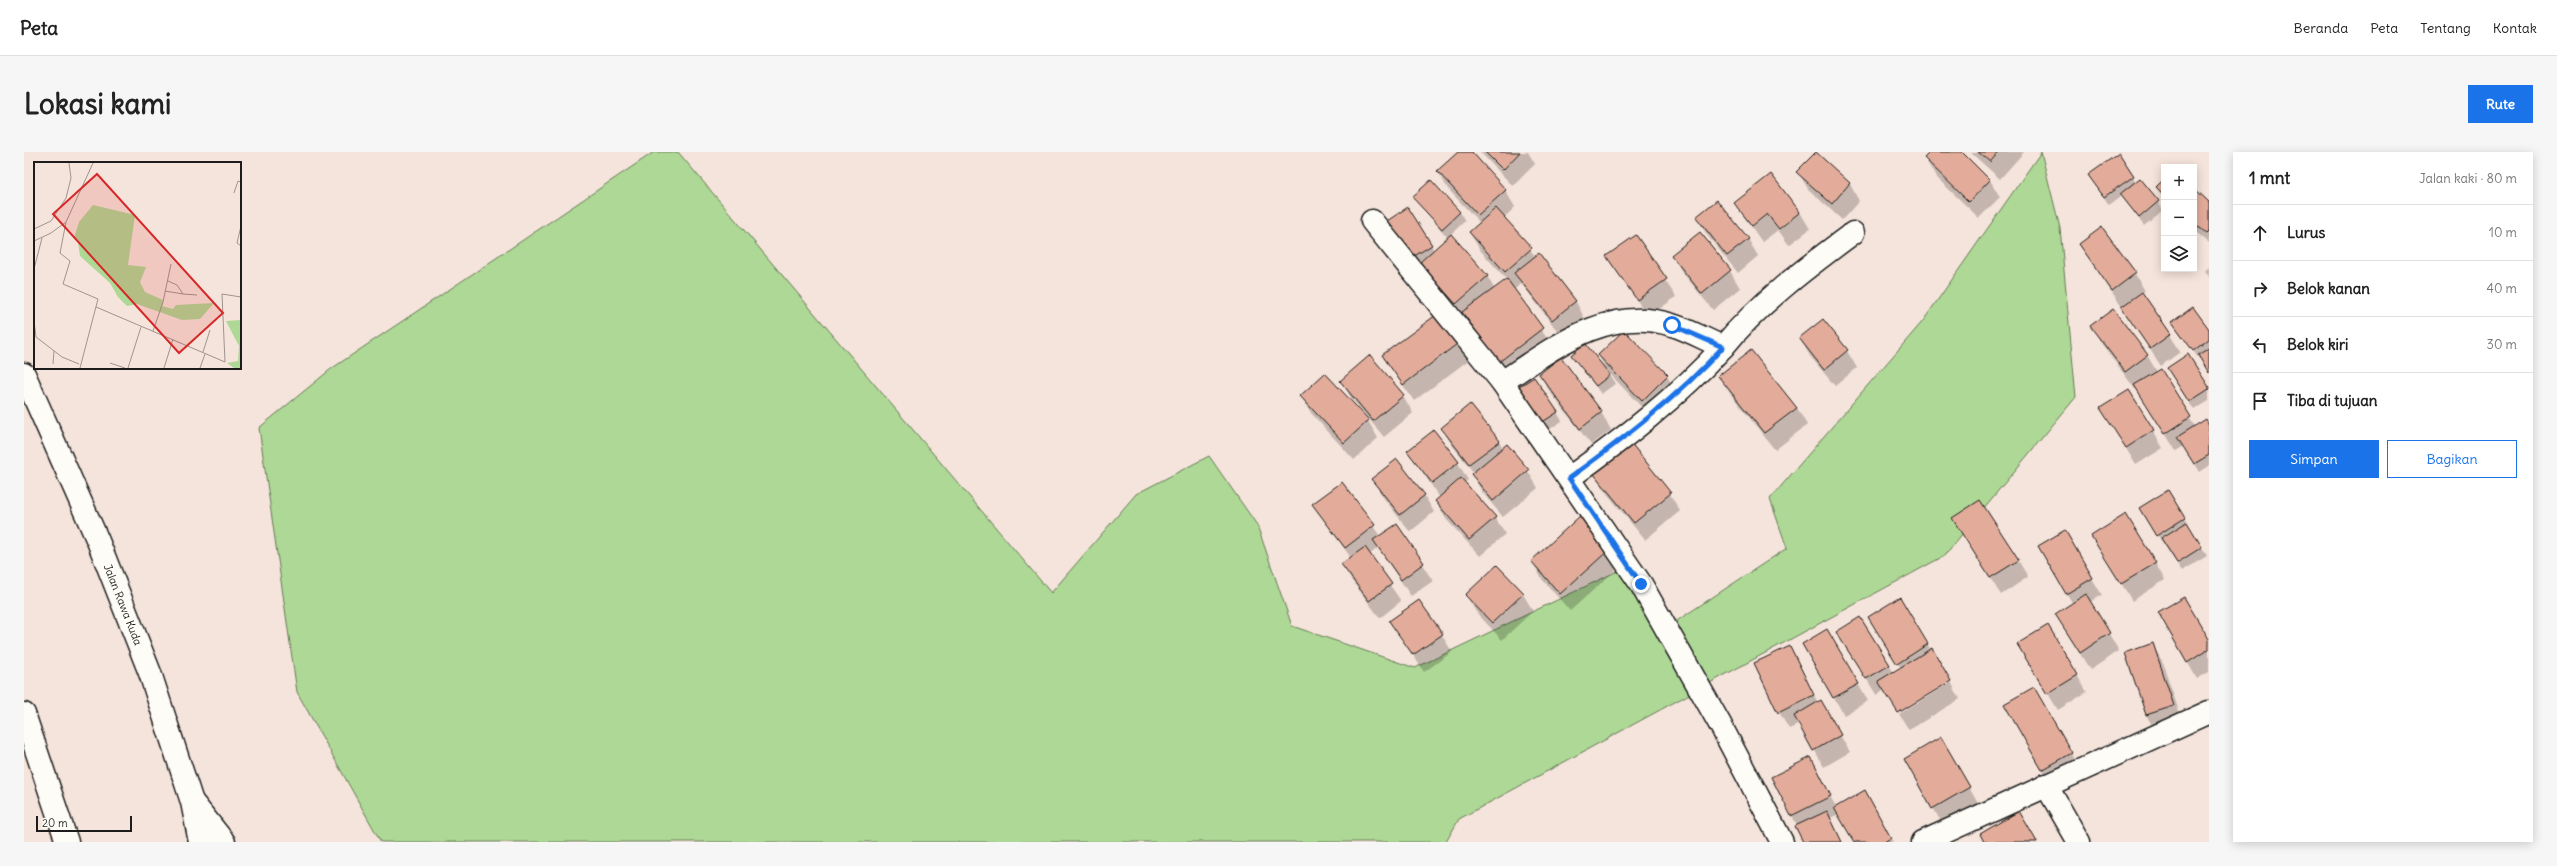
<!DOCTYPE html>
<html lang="id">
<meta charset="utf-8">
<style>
:root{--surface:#fff;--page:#f6f6f6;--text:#222;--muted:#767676;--line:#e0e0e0;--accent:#1a73e8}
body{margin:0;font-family:Delius,sans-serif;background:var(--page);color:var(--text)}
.controls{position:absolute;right:12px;top:12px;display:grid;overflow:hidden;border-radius:0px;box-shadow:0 2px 10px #0003}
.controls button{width:36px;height:36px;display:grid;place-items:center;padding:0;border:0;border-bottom:1px solid var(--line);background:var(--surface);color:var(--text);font:20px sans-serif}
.scale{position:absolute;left:12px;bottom:10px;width:96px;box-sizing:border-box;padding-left:4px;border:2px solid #1c1c1c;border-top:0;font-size:11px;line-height:14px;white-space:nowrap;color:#1c1c1c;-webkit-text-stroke:3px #fdfcf7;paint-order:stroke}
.stop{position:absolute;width:12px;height:12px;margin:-9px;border:3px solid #1a73e8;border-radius:50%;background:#fff}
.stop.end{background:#1a73e8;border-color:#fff;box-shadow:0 1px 4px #0008}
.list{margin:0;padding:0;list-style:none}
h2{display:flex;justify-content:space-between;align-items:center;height:52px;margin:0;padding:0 16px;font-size:17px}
h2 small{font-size:13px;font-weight:400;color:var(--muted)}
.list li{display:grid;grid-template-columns:26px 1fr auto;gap:12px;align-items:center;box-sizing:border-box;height:56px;padding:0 16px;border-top:1px solid var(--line)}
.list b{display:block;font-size:15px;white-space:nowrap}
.list em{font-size:13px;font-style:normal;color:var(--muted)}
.actions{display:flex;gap:8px;padding:12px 16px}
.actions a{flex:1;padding:9px 0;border:1px solid var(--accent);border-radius:0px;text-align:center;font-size:14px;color:var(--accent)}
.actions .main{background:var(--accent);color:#fff}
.icon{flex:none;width:22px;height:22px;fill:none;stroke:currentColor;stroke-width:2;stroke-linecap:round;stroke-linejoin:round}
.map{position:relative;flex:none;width:2185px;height:690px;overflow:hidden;border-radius:0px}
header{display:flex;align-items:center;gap:24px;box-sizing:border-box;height:56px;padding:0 20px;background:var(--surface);border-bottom:1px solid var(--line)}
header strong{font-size:19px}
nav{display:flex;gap:22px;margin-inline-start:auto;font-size:14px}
.intro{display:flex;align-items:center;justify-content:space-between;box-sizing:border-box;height:96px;padding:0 24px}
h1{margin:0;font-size:28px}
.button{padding:10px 18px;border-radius:0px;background:var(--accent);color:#fff;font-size:14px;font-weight:700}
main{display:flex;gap:24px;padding:0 24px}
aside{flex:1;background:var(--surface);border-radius:0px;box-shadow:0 2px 10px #0003}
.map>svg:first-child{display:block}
.green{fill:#aed895;stroke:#657a58}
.shadow{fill:#0003}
.building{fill:#e3ac9a;stroke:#1c1c1c}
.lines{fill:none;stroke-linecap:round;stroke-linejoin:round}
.minor-casing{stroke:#1c1c1c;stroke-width:25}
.minor{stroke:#fdfcf7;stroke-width:22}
.route{stroke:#1a73e8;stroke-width:5}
.labels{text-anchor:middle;stroke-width:3;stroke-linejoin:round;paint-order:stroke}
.street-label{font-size:11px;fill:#1c1c1c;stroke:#fdfcf7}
.inset-road{fill:none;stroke:#9e948f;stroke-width:1}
.view{fill:#d62828;fill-opacity:0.15;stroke:#d62828;stroke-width:2}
.inset-edge{fill:none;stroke:#1c1c1c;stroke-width:2}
</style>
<header>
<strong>Peta</strong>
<nav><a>Beranda</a><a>Peta</a><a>Tentang</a><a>Kontak</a></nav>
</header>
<div class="intro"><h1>Lokasi kami</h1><a class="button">Rute</a></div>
<main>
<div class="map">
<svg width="2185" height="690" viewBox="0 0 2185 690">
<rect width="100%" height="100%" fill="#f5e4db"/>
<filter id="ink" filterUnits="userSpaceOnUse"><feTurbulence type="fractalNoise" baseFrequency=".025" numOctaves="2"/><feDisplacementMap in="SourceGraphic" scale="8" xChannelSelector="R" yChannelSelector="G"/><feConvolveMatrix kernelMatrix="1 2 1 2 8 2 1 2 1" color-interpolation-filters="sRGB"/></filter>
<g filter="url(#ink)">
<path class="green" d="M630,0H654L1027,441L1112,342L1185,304L1233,373L1268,474L1391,516L1598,417L1642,476L1763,396L1746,347L1899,169L2017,0L2036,76L2052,245L1920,404L1435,667L1422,690H357L273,540L235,276L307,217Z"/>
<g class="shadow">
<path d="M1436,0H1446L1481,38L1491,55L1480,66L1512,105L1515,103L1552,150L1561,167L1538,185L1497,131L1491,137L1488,134L1528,194L1485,226L1444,168L1371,89L1407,93L1410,98L1424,86L1389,45L1436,60L1441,69L1426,83L1463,124L1471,138L1483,128L1456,98L1446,81L1456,71L1424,37L1414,20Z"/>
<path d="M1456,0H1504L1511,12L1489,34Z"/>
<path d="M1907,0H1936L1966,28L1976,45L1955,66L1911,24L1901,6Z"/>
<path d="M1946,0H2000L1976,27Z"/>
<path d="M1791,1L1826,32L1835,49L1818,68L1784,37L1774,20Z"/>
<path d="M2095,3L2112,30L2134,50L2139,58L2120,74L2098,44L2085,53L2065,23Z"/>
<path d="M2140,29V47L2133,36Z"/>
<path d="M2170,37L2185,51V91L2170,78Z"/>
<path d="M1711,51L1776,60L1786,77L1765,93L1754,78L1738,90Z"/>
<path d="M1673,66L1724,87L1734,104L1714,121L1683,83Z"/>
<path d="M1676,81L1706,119L1716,136L1689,158L1658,120L1648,103Z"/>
<path d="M1612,84L1652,145L1624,165L1584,104Z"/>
<path d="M2056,92L2111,122L2121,139L2117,141L2156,200L2137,214Z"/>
<path d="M2185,115V125L2181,119Z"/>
<path d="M1416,162L1446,207L1390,249L1359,204Z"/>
<path d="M2149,170L2185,178V220L2177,206L2175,207Z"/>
<path d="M2068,174L2123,203L2133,220L2136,218L2171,275H2185V314L2176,320L2160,294L2152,299L2113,236L2111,237L2077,191Z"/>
<path d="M1600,179L1643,224L1653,241L1628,266L1585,221L1591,232L1577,242L1548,203L1583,220L1575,204Z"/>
<path d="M1776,187L1823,199L1833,216L1811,234L1786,204Z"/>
<path d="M1516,223L1577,260L1587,278L1567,293L1526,240Z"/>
<path d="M1696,224L1773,256L1783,273L1751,298L1706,241Z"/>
<path d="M2149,225L2185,237V249L2170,258Z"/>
<path d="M1317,229L1379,244L1389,261L1360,285L1327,246Z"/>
<path d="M2105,239L2139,296L2112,313L2088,273Z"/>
<path d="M1277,244L1343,267L1354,286L1330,308L1287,261Z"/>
<path d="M1499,244L1533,260L1538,269L1523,279Z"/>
<path d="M1418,276L1475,289L1479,296L1504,319L1514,336L1479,365L1458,340L1448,322L1450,321L1428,293Z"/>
<path d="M1410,280L1434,311L1444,328L1440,331L1471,365L1481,382L1456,404L1422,367L1412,350L1416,346L1384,299Z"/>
<path d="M1570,321L1646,342L1656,359L1621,388L1580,338Z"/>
<path d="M1349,328L1400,343L1410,360L1386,380L1359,345Z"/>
<path d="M1318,331L1356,384L1372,373L1409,429L1387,444L1354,396L1345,403L1377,449L1356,466L1328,429L1318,412L1327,406L1290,353Z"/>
<path d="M2144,340L2183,404L2158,419L2121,365Z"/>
<path d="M1557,365L1596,414L1546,459L1518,427L1508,409Z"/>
<path d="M2040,379L2078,443L2066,450L2095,499L2066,518L2042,479L2049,452L2015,395Z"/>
<path d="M1939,383L1994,408L2004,425L1977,443Z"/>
<path d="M2079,401L2131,411L2141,428L2108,449Z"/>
<path d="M1473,414L1499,442L1509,459L1478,488L1452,460L1442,443Z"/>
<path d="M1875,447L1907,498L1853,544L1824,497L1865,513L1870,521L1877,516L1855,482Z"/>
<path d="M2135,460L2185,489V520L2173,527Z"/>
<path d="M1367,469L1418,483L1428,500L1400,520Z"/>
<path d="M1802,478L1844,549L1820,563L1779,492Z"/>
<path d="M2128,492L2138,509L2159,571L2132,580L2122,563L2102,501Z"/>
<path d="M1766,495L1794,551L1797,550L1826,600L1800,615L1776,572L1765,577L1755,560Z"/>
<path d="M2004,509L2053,523L2063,540L2034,558Z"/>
<path d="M1927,530L1936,547L1885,578L1875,562Z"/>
<path d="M2009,536L2057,618L2029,635L1982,553Z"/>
<path d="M1917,587L1955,653L1919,673L1881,608Z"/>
<path d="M1796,623L1812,656L1850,657L1869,690H1831L1815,662L1806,666L1818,690H1780L1768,663Z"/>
</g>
<g class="building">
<path d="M1434,0H1448L1482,38L1454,63L1413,19Z"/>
<path d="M1461,0H1496L1479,18Z"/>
<path d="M1792,0L1826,31L1808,52L1772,20Z"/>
<path d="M1906,0H1938L1966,28L1945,50L1900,6Z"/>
<path d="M1954,0H1975L1966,10Z"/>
<path d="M2095,1L2110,24L2080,45L2064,23Z"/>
<path d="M1747,22L1776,60L1755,77L1743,62L1728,74L1710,51Z"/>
<path d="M2116,26L2135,49L2115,66L2096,42Z"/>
<path d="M2140,27V43L2132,35Z"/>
<path d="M1407,28L1436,60L1418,77L1388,45Z"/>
<path d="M2170,36L2185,50V80L2183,82L2170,71Z"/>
<path d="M1693,48L1725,87L1703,104L1672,65Z"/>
<path d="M1384,55L1408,93L1384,108L1360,71Z"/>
<path d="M1472,56L1508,96L1481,120L1445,80Z"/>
<path d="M2078,75L2112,121L2088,139L2055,92Z"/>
<path d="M1676,80L1707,118L1678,142L1647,103Z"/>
<path d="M1427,82L1464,124L1432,152L1395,111Z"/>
<path d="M1612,83L1643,127L1613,148L1582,104Z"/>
<path d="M1515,101L1552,149L1528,168L1490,121Z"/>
<path d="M1483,127L1519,176L1475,210L1438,160Z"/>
<path d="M2118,140L2147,182L2126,197L2097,155Z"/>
<path d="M2169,155L2185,177V187L2169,199L2148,170Z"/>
<path d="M2089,157L2124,203L2101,220L2066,174Z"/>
<path d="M1416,160L1437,189L1379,233L1358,203Z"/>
<path d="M1799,167L1824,198L1800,218L1775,186Z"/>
<path d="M1600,178L1644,223L1618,249L1574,203Z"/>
<path d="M1561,191L1586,223L1572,234L1547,203Z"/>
<path d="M2185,196V221L2174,203Z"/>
<path d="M1727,198L1773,256L1740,281L1694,224Z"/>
<path d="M2164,202L2185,235V237L2165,250L2143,216Z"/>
<path d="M1346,203L1380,243L1349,269L1316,229Z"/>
<path d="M1537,205L1578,260L1556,277L1515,222Z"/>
<path d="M2137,217L2167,265L2141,282L2110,233Z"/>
<path d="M1301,221L1345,268L1320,291L1276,244Z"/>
<path d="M1510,225L1534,260L1517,271L1493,236Z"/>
<path d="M2105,238L2130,278L2102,296L2076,256Z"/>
<path d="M1446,252L1476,289L1445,312L1417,276Z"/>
<path d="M2182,267L2185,273V303L2170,312L2153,285Z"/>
<path d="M1410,278L1435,310L1408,331L1383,299Z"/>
<path d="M1606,290L1647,341L1610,371L1569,321Z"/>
<path d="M1483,292L1505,318L1469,349L1447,322Z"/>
<path d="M1373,307L1401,343L1376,363L1347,327Z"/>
<path d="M1437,326L1472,365L1445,388L1411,349Z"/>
<path d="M1318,330L1351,373L1321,396L1288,352Z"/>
<path d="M2144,338L2161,366L2132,384L2115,356Z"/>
<path d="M1956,348L1995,408L1966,426L1928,366Z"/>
<path d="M2102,362L2132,411L2097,432L2067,384Z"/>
<path d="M1557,363L1587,396L1536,442L1507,409Z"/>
<path d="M2163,370L2178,395L2153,411L2137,386Z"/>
<path d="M1373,372L1400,411L1377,428L1349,388Z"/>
<path d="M2041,378L2069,426L2042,442L2014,394Z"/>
<path d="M1341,395L1368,432L1345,449L1317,412Z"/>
<path d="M1473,413L1500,441L1468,471L1441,443Z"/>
<path d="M2062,442L2086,481L2056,501L2031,462Z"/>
<path d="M1876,445L1904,492L1873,512L1844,465Z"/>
<path d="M2160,445L2185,487V497L2163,511L2134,460Z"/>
<path d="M1395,448L1419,482L1389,503L1365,469Z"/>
<path d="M1836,465L1866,513L1842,527L1812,480Z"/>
<path d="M2024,473L2054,523L2023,542L1993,492Z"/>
<path d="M1803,477L1835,532L1809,546L1778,492Z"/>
<path d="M2129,491L2150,554L2122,563L2101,501Z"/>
<path d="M1766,494L1790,543L1754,561L1730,511Z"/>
<path d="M1908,496L1927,529L1874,561L1854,529Z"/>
<path d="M2010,535L2048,601L2018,618L1980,552Z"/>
<path d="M1797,548L1817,583L1789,599L1770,564Z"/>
<path d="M1917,585L1946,635L1908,657L1880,607Z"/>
<path d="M1787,605L1807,644L1767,664L1747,625Z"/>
<path d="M1841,638L1867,686L1860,690H1830L1810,656Z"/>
<path d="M1803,659L1818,690H1779L1771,674Z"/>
<path d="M1995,659L2013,690H1960L1956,682Z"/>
</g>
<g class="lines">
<defs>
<g id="minor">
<path d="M1348,69L1478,230L1617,432L1697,574L1758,690"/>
<path id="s1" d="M0,222L74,389L126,521L168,650L176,690"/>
<path d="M1478,230C1528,197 1584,152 1648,173C1665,178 1682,188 1699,195C1735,151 1783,115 1829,81"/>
<path d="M1545,326C1599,287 1654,245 1699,195"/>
<path d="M0,562L43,690"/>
<path d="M2022,633L2055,690"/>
<path d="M170,652L200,690"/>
<path d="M1899,690L2185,560"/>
</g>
</defs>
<use href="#minor" class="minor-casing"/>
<use href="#minor" class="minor"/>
</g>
</g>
<g class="lines" filter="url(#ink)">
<path class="route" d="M1617,432L1545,326C1599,287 1654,245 1699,195L1648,173"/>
</g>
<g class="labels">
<g class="street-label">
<text dy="4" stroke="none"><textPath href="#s1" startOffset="251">Jalan Rawa Kuda</textPath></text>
</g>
</g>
<g transform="translate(10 10)">
<rect width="207" height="207" fill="#f5e4db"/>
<path d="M59,43L101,53L94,103L112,105L106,120L111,130L129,138L128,144L139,147L142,143L180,141L166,157L148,158L103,142L93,144L84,135L76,121L46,94L44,80L40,76L45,60ZM207,158V206H200L193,201L204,199L205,184L192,159Z" fill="#aed895"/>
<path class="inset-road" d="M200,31L204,19L207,20M32,60L26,91L36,99L29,122L64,137L46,206M207,64L203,81L207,84M0,67L17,59L32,36L37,16L35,1M0,79L17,71L32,60L59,1M0,107L8,76M134,119L143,123L149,132L163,133M131,129L149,132M62,145L191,200L188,132L207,135M0,159L2,175L28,195L45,202M119,169L129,140L137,102M169,190L176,168M76,201L91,206M19,202L20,189M94,206L107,165M130,206L139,177M166,206L171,192"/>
<path class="view" d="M63,12L189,151L145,191L19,52Z"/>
<rect width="207" height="207" class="inset-edge"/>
</g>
</svg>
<div class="controls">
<button>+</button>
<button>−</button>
<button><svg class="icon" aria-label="layers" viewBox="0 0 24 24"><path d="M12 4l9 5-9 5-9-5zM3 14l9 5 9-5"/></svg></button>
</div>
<div class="scale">20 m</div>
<div class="stop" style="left:1648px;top:173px"></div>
<div class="stop end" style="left:1617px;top:432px"></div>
</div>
<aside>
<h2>1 mnt<small>Jalan kaki · 80 m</small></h2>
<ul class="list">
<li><svg class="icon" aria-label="ahead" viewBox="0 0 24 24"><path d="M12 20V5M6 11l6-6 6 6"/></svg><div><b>Lurus</b></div><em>10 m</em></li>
<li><svg class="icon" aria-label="right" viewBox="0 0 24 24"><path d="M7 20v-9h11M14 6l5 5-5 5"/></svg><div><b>Belok kanan</b></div><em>40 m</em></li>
<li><svg class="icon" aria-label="left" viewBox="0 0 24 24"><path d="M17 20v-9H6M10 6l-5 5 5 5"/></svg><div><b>Belok kiri</b></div><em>30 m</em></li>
<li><svg class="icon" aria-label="arrive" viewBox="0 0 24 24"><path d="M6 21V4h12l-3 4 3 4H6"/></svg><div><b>Tiba di tujuan</b></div></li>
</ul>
<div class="actions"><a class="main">Simpan</a><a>Bagikan</a></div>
</aside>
</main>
